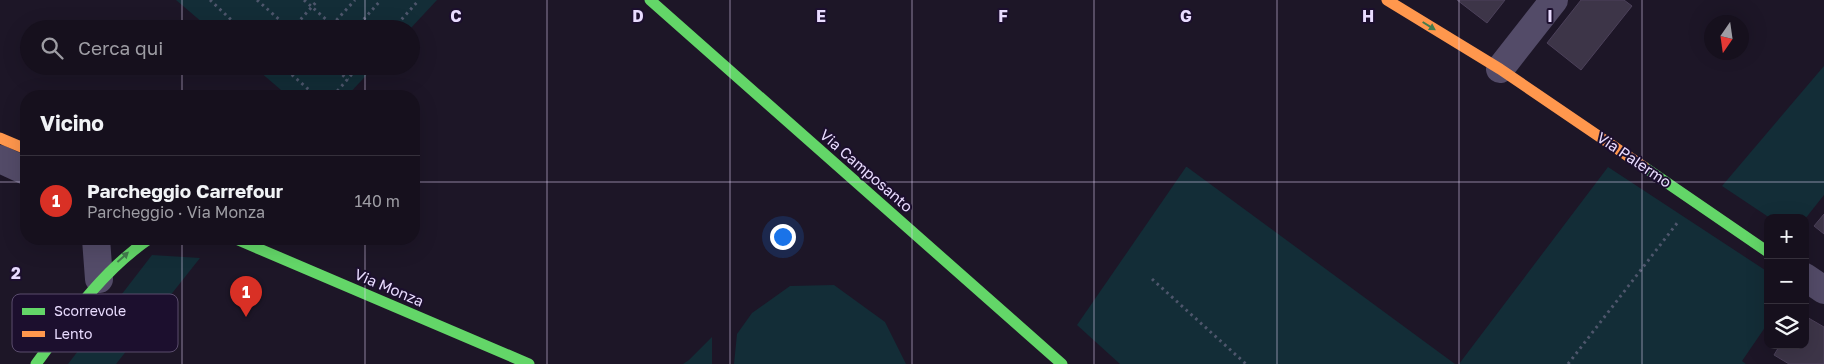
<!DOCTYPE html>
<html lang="it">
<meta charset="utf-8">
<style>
:root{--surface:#16101d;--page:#1f1926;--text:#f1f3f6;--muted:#9e9da4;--line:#35303b;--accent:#d93025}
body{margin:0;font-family:"Golos Text",sans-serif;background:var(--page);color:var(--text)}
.controls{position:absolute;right:15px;bottom:15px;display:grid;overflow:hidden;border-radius:10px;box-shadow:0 5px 20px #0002}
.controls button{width:45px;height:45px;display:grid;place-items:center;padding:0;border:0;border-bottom:1px solid var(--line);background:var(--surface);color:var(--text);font:25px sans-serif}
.compass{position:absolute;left:1704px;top:15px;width:45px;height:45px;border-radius:50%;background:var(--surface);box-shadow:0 5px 20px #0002;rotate:193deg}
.you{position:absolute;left:782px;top:236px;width:18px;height:18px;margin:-12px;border:4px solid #fff;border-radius:50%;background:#1a73e8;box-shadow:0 0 0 8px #1a73e833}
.badge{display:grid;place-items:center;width:32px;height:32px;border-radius:50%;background:var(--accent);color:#fff;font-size:16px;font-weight:700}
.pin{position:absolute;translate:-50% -41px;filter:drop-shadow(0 1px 2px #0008)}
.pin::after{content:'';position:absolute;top:26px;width:18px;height:15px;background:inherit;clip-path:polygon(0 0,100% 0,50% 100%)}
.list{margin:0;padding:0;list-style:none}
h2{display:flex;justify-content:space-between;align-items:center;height:65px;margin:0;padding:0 20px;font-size:21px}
h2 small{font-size:16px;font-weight:400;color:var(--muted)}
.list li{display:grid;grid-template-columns:32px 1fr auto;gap:15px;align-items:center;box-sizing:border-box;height:90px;padding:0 20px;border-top:1px solid var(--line)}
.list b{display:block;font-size:19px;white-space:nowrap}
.list p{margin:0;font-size:16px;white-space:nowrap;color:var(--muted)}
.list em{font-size:16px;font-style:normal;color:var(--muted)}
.icon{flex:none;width:28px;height:28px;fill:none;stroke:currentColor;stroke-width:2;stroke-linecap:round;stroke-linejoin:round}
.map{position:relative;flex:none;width:1824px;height:364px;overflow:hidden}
.search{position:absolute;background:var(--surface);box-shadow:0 5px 20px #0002;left:20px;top:20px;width:400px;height:55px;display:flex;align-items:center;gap:12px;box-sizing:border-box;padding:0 18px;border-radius:28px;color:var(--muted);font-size:19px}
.panel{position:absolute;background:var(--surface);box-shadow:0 5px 20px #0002;left:20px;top:90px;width:400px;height:155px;border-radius:20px}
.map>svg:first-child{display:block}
.green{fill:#132d37}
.building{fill:#3d3548;stroke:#4c415a}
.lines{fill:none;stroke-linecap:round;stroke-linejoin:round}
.path{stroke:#4e566c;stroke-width:3;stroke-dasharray:2.5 4;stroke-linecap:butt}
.street{stroke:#534b68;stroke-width:28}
.fast{stroke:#63d668;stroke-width:11}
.slow{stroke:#ff974d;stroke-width:11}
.oneway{fill:#437c4e}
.grid{fill:none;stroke:#e9dcff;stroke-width:1;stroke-opacity:0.55}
.labels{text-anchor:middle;stroke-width:4;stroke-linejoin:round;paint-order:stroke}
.street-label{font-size:15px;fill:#e9dcff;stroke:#1c0f2e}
.key{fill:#1c0f2e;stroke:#5a4c6d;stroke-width:1}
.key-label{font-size:14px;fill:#e9dcff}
.grid-label{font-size:16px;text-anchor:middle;font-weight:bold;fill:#e9dcff;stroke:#1c0f2e;stroke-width:4;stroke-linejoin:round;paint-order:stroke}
</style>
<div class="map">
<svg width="1824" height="364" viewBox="0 0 1824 364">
<rect width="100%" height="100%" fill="#1d1627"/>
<g class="green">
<path d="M176,0H437L410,29H210Z"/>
<path d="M253,66H375L347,96H288Z"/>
<path d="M1824,66V195L1805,219L1770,218L1722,186Z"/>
<path d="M1186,167H1187L1455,364H1120L1077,325Z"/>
<path d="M1608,167L1768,272V323L1742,361L1746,364H1459Z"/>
<path d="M152,255L200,258L116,364H68Z"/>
<path d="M834,285L885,322L906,364H734L737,334L752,313L790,286Z"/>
<path d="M712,337V364H683L689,360Z"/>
</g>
<g class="building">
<path d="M1457,0H1505L1487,23Z"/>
<path d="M1581,0H1624L1632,6L1581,70L1547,43Z"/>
<path d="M1824,214V234L1814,226Z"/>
<path d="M1805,316L1824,327V364H1789L1774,355L1780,345H1805Z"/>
</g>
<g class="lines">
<g class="path">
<path d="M210,0L241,29"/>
<path d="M257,0L290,29"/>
<path d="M304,0L337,29"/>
<path d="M332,25L355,0"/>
<path d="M292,29L318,0"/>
<path d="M355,29L381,0"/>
<path d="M393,29L419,0"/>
<path d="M282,66L316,96"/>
<path d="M333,66L348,80"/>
<path d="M333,96L359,66"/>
<path d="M1152,279L1246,364"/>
<path d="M1568,364L1678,222"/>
</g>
<g class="street">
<path d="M1500,69L1554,0"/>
<path d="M0,159L26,171"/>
<path d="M96,239L99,279"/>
<path d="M1805,277L1824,290"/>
</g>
<g class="fast">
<path d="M650,0L1062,364"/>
<path d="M1644,167L1768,252"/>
<path d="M236,239L529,364"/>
<path d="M36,364C70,318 101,272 149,239"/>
</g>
<g class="slow">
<path d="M1387,0L1500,69L1644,167"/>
<path d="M0,138L26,149"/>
</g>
</g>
<defs><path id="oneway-solid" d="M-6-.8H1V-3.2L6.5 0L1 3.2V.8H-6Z" transform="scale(1.25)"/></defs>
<g class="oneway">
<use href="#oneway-solid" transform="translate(1429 26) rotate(32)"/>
<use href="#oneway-solid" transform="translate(123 257) rotate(-42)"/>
</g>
<path class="grid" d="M182,0V29M365,0V29M547,0V364M730,0V364M912,0V364M1094,0V364M1277,0V364M1459,0V364M1642,0V364M182,66V96M365,66V96M0,182H26M414,182H1824M182,239V364M365,239V364"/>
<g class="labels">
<g class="street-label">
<text transform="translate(1634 160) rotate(34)" y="5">Via Palermo</text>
<text transform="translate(866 171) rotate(41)" y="5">Via Camposanto</text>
<text transform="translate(389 288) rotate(23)" y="5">Via Monza</text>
</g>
</g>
<rect x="12" y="294" width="166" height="58" rx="8" class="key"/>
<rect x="22" y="308" width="23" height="7" fill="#63d668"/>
<rect x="22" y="331" width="23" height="6" fill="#ff974d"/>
<g class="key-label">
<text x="54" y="316">Scorrevole</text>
<text x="54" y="339">Lento</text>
</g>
<g class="grid-label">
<text x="456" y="22">C</text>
<text x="638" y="22">D</text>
<text x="821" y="22">E</text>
<text x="1003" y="22">F</text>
<text x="1186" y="22">G</text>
<text x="1368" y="22">H</text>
<text x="1550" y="22">I</text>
<text x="16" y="279">2</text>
</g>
</svg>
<div class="controls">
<button>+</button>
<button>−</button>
<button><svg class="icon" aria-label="layers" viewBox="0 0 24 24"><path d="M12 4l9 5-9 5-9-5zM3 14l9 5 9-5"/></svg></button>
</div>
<svg class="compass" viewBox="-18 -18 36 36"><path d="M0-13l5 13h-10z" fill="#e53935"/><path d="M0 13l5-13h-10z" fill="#9e9da4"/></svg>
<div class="you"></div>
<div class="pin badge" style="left:246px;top:317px">1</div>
<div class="search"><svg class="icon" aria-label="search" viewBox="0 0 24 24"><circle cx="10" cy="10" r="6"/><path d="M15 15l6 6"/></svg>Cerca qui</div>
<section class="panel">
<h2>Vicino<small></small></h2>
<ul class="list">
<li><span class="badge">1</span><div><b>Parcheggio Carrefour</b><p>Parcheggio · Via Monza</p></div><em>140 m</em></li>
</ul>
</section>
</div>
